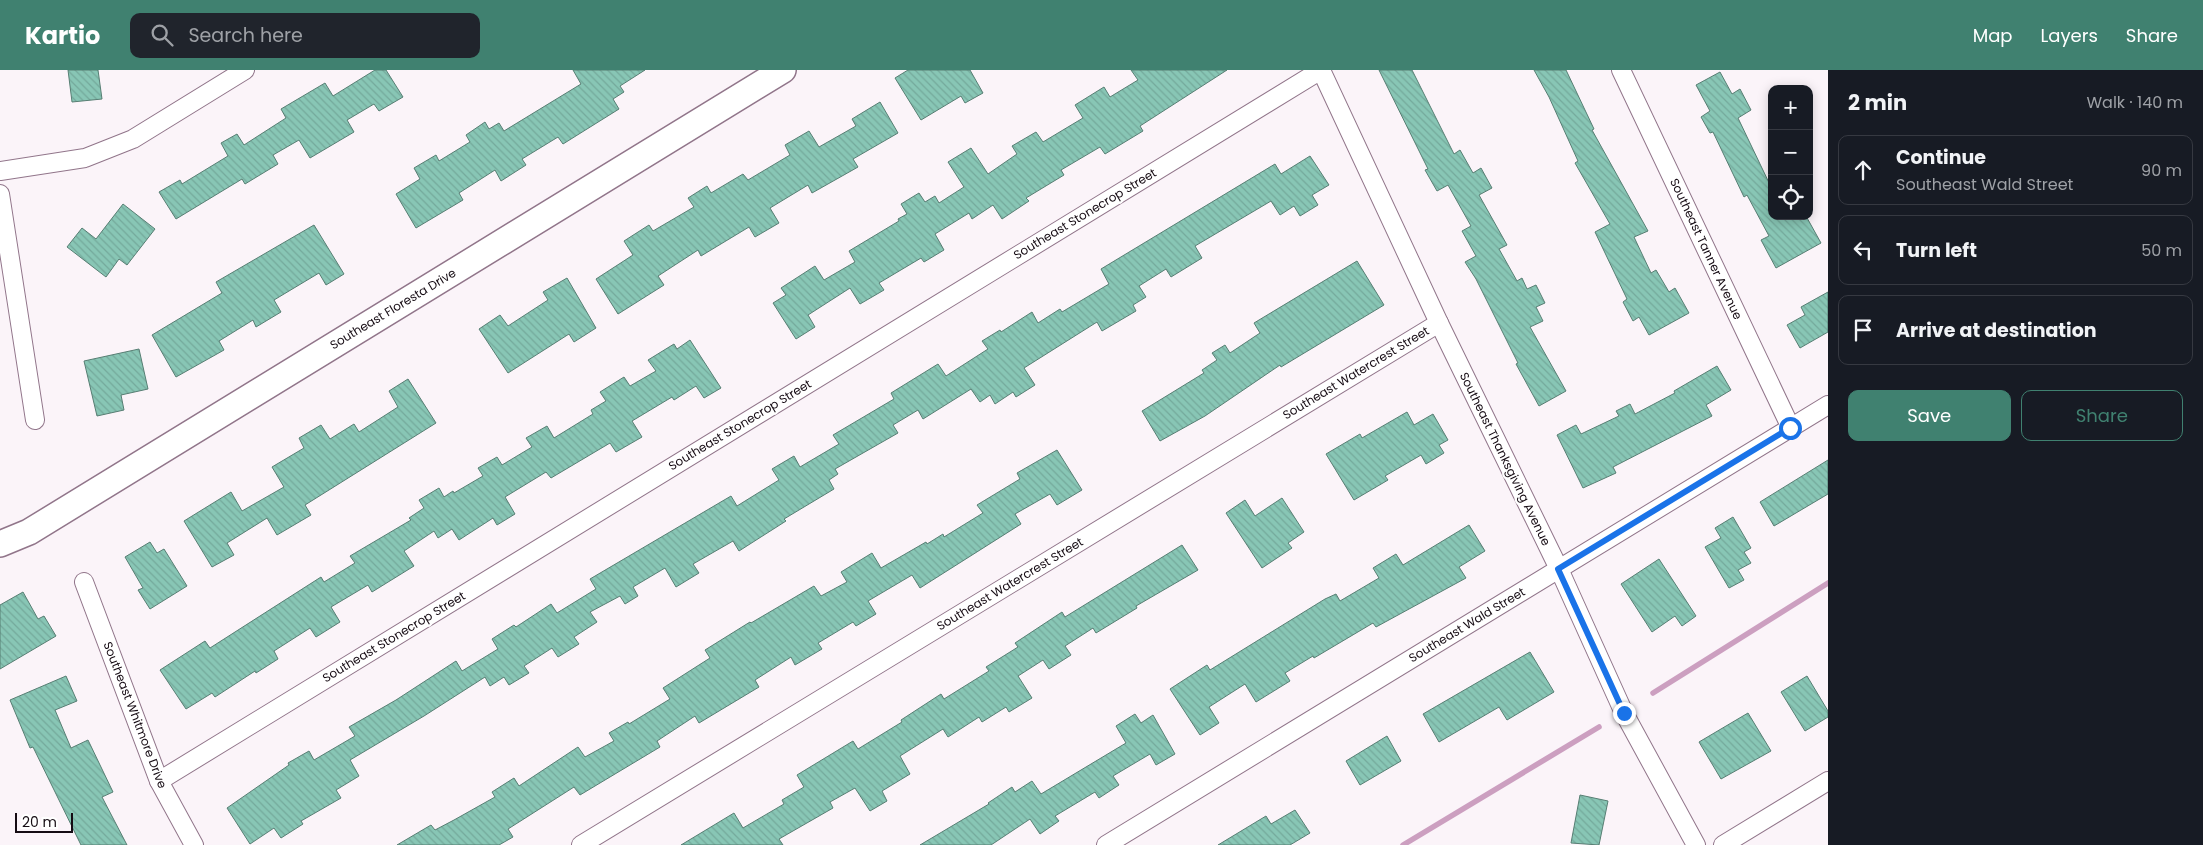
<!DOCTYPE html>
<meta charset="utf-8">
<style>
:root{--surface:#171b24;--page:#20242c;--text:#f1f3f6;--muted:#9ea1a6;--line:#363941;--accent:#408170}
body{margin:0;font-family:Poppins,sans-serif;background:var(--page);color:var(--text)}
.controls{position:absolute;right:15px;top:15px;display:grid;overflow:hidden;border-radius:10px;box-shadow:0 2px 12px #0003}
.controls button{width:45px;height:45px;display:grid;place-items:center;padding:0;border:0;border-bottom:1px solid var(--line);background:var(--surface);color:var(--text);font:25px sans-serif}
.scale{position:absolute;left:15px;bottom:12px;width:58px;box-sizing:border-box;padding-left:5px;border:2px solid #150b13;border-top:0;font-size:14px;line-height:18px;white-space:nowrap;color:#150b13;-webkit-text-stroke:4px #fff;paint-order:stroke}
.stop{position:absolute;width:15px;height:15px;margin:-11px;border:4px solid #1a73e8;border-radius:50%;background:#fff}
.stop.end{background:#1a73e8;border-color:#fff;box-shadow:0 1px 5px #0008}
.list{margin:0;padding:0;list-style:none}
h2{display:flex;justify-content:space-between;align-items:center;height:65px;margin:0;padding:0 20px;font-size:21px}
h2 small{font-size:16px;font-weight:400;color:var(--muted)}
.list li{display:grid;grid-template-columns:32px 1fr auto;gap:15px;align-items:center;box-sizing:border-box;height:70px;margin:0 10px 10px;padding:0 10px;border:1px solid var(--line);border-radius:10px}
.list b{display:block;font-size:19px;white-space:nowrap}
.list p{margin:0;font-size:16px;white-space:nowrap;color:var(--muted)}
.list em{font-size:16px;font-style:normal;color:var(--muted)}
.actions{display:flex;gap:10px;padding:15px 20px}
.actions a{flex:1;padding:11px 0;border:1px solid var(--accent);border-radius:10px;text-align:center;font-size:18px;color:var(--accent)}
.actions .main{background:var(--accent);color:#fff}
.icon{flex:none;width:28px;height:28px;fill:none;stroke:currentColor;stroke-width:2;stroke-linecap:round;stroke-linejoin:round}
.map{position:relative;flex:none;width:1828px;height:775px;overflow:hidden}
header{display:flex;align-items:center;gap:30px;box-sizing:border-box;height:70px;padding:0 25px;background:var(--accent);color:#fff}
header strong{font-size:24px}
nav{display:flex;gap:28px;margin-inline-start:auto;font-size:18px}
.search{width:350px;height:45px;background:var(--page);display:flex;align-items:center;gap:12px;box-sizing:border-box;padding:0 18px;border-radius:10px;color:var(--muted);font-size:19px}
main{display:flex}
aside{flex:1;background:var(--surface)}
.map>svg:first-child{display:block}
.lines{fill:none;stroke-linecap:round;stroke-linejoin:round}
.stream{stroke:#cc9fc0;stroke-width:5.5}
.building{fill:url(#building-back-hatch);stroke:#577e73}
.street-casing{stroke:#91758a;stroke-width:20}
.secondary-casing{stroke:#91758a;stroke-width:28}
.street{stroke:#fff;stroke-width:18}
.secondary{stroke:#fff;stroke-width:25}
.route{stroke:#1a73e8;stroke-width:6}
.labels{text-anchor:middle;stroke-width:4.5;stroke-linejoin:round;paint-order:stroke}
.street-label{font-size:12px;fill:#150b13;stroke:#fff}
</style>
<header>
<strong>Kartio</strong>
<div class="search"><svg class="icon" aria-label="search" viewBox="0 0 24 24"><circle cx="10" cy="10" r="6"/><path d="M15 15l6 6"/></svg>Search here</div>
<nav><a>Map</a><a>Layers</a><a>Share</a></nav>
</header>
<main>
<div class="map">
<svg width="1828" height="775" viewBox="0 0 1828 775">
<defs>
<pattern id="building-back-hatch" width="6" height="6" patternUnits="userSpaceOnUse" patternTransform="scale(1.25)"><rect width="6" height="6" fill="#88c6b5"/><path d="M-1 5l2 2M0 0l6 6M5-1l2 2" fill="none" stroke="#74a99b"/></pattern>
</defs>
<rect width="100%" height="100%" fill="#fbf4f9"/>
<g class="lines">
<g class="stream">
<path d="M1653,623L1828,513"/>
<path d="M1403,775L1599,657"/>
</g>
</g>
<g class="building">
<path d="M68,0H98L102,29L72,32Z"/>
<path d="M375,0H386L403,27L379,41L374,34L347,50L354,62L310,88L299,70L273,85L278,94L245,114L242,109L176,149L159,122L180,110L182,114L228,86L221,73L237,64L244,75L286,48L281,39L325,13L333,26Z"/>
<path d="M573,0H645L620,16L624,22L613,29L619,39L563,74L558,67L522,89L526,95L501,111L495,100L459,123L463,130L416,158L396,124L420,109L414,98L436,85L439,91L470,72L466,65L485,52L489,59L499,53L504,61L581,14Z"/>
<path d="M908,0H970L983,23L965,33L961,26L921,50L895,8Z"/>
<path d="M1131,0H1227L1140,56L1143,61L1105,84L1100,77L1061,100L1064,105L1026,128L1029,131L1002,149L993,135L972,149L969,143L935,164L944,180L924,192L921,188L879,213L884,220L860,234L850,218L808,245L815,257L796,269L773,233L786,225L781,218L815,196L824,210L855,192L849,181L899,151L898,149L907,144L901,134L919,123L925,132L935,126L939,133L964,117L948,92L971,78L988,104L1017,84L1012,76L1036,62L1043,72L1083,48L1075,35L1104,17L1110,27L1138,10Z"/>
<path d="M1379,0H1412L1454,84L1460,80L1473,103L1481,98L1492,118L1479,125L1507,175L1499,179L1517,211L1522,208L1527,219L1536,215L1545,233L1536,237L1543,251L1530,257L1566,321L1539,336L1516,294L1518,293L1476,209L1465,192L1476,186L1462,161L1471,156L1448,115L1437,121L1425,100L1428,99Z"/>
<path d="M1534,0H1566L1594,59L1592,60L1648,161L1634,167L1651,203L1656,200L1669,222L1675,218L1689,243L1649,265L1639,247L1633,251L1623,232L1627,229L1595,162L1610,154L1575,93L1578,91L1549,27Z"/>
<path d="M1720,2L1732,24L1740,19L1751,40L1738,48L1772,119V146H1806L1821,173L1776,198L1761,170L1769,166L1747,125L1744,127L1713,62L1710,63L1701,47L1710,41L1696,15Z"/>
<path d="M880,32L898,63L853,89L858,97L812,123L808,115L770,138L779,153L755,167L749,157L701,186L698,180L658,206L664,215L618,244L596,209L633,185L624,171L649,155L653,161L694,137L688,128L707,116L711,123L743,104L748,110L790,85L785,75L809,61L819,77L856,56L852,49Z"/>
<path d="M1310,86L1329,115L1312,125L1318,135L1300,146L1294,136L1280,145L1271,131L1195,176L1202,188L1171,207L1166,199L1139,216L1146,227L1133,235L1136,241L1102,261L1097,252L1024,298L1035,315L1016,327L1013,322L995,334L990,325L980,332L971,319L923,349L918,340L893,355L898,363L835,399L838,404L829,410L834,419L784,449L786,451L739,481L733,471L693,494L699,503L676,517L665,498L633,517L638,526L625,534L620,526L590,542L597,552L574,567L579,574L558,587L552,578L524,596L529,603L509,615L504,607L490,616L485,607L424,646L350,690L359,706L336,720L341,728L301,751L303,754L281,768L274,758L250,774L227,738L289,695L288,693L309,681L314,690L355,666L349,657L396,630L456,591L462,601L498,579L492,569L514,555L516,557L551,534L557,543L596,519L590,509L731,426L737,436L779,410L772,399L794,386L800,397L839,374L833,365L894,329L891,323L938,294L946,306L988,279L982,271L1000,260L1001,262L1032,242L1038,253L1060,239L1062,242L1109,214L1101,199L1275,94L1281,104Z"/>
<path d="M123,134L155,159L127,195L119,189L106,207L67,177L82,158L96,169Z"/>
<path d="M314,155L344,204L326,215L319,203L274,230L281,242L256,257L253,250L219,271L224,280L176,307L152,265L222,223L216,212Z"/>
<path d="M1357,191L1384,235L1281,297L1280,295L1205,346L1160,371L1142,341L1204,303L1202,300L1217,290L1212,283L1225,275L1230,283L1260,263L1254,253Z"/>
<path d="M567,208L596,258L574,272L569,264L508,303L479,259L500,245L508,256L548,230L543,222Z"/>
<path d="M1828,222V262L1800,278L1787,255L1805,245L1801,237Z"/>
<path d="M690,270L721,318L704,328L696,316L674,330L672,327L632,351L642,367L616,382L610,373L551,408L546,402L505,427L515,444L497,455L493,448L459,470L452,459L438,468L434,461L404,481L414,496L372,522L368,515L331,537L340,552L316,567L310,558L274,581L278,589L256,603L255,601L215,627L212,623L186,639L160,600L205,571L210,578L321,507L324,512L355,493L350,486L411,450L409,448L424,438L419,430L439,418L444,427L453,421L454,423L483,406L478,398L497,387L502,395L532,377L526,368L547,356L554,368L593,344L591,340L606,331L600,322L624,307L630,316L656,301L648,290L674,274L677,279Z"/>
<path d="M139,279L148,319L121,325L124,340L97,346L84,291Z"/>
<path d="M1717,296L1731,320L1706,335L1712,346L1613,397L1616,403L1583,418L1557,365L1576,355L1581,364L1619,346L1616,341L1630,334L1635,344L1675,323L1674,321Z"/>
<path d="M408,309L436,353L305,435L311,445L277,465L267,448L227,473L234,485L212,497L184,451L231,422L242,441L284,417L272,397L304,378L299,368L321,355L330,369L354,354L359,362L398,337L389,321Z"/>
<path d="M1407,342L1414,355L1433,344L1448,370L1439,375L1444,383L1426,394L1421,385L1385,406L1388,410L1354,430L1326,384L1360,364L1362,368Z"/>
<path d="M1057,380L1082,420L1057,435L1050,424L1015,444L1021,454L920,518L912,505L868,531L876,544L856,556L853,552L818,573L822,579L795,595L791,587L755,610L759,617L699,653L695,646L657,671L660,677L580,725L574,717L508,759L513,767L499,775H397L431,755L435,760L454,750L495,727L492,722L514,708L519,716L578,677L585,687L614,671L609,663L628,652L629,654L670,629L663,618L710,588L705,580L750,552L751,553L814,516L821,526L847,512L841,502L872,483L881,498L926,472L927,474L943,464L944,467L983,443L977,435L1020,409L1017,403Z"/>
<path d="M1828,390V424L1774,456L1760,432Z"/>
<path d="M1282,428L1304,462L1288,473L1292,478L1262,498L1226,443L1245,430L1255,446Z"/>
<path d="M1733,447L1751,478L1744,482L1751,493L1738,500L1744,510L1729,518L1705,477L1721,468L1715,458Z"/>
<path d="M1469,455L1485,481L1459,497L1466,508L1376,557L1373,553L1314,588L1313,586L1285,603L1290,611L1256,632L1245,614L1209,637L1219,653L1200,665L1170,619L1207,595L1210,600L1325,529L1336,524L1340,531L1379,508L1373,498L1396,484L1403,495Z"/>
<path d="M150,472L157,483L164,479L187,516L150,539L138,520L143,518L125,487Z"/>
<path d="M1182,475L1198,500L1136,536L1137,538L1096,563L1093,558L1065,576L1071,585L1049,599L1043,590L1018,606L1032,628L1009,642L1006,637L982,652L979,647L948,667L943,659L900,686L910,704L882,721L887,731L870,741L855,718L830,732L833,738L779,769L783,775H681L734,743L743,758L784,734L782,730L804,717L797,705L853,671L858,679L902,652L901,650L941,624L944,629L989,601L986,597L1018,577L1015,573L1062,542L1065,547Z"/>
<path d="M1659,489L1696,546L1682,556L1675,546L1652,562L1621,514Z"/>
<path d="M23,522L38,549L44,546L56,566L0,599V535Z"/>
<path d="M1530,582L1554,622L1507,650L1499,637L1439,672L1423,644Z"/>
<path d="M66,606L77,631L55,640L71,678L88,670L113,722L102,727L127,775H81L33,677L30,678L10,630Z"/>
<path d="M1807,606L1828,641V647L1805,661L1781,622Z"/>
<path d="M1748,643L1771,681L1721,709L1699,672Z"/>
<path d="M1135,644L1141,653L1153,645L1175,684L1156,695L1150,684L1113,706L1119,715L1099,728L1095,722L1055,746L1059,751L1040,764L1030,749L991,775H920L989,734L988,733L1012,717L1015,722L1032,711L1041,724L1126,673L1116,656Z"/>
<path d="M1387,666L1401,691L1360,715L1346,691Z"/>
<path d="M1580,725L1608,731L1599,775L1571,773Z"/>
<path d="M1295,740L1310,763L1290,775H1218L1266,746L1271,754Z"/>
</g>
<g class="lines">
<defs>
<g id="street">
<path d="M1321,0L1439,253L1559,499L1624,643L1696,775"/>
<path d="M1621,0L1791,358"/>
<path d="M0,101L85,88L133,69L245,0"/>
<path d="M0,124L35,350"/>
<path d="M84,512L159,711L194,775"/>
<path d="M159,711L1321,0"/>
<path d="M581,775L1439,253"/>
<path d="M1106,775L1828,335"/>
<path d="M1723,775L1828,711"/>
</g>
<path id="secondary" d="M0,474L29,462L783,0"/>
</defs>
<use href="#street" class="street-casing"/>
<use href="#secondary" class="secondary-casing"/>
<use href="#street" class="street"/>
<use href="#secondary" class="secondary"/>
</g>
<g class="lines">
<path class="route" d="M1624,643L1558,499L1790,358"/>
</g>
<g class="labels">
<g class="street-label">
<text transform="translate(1085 144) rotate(-31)" y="4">Southeast Stonecrop Street</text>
<text transform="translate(1706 179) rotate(65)" y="4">Southeast Tanner Avenue</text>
<text transform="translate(393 239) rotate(-31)" y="4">Southeast Floresta Drive</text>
<text transform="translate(1356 303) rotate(-31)" y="4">Southeast Watercrest Street</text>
<text transform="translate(740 355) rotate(-31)" y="4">Southeast Stonecrop Street</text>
<text transform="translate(1505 389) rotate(64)" y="4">Southeast Thanksgiving Avenue</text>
<text transform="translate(1010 514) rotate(-31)" y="4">Southeast Watercrest Street</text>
<text transform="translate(1467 555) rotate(-31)" y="4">Southeast Wald Street</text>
<text transform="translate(394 567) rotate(-31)" y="4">Southeast Stonecrop Street</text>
<text transform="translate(135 645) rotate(69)" y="4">Southeast Whitmore Drive</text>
</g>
</g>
</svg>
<div class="controls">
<button>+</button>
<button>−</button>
<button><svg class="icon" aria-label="locate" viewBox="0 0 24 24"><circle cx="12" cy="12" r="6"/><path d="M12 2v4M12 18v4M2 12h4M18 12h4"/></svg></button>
</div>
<div class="scale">20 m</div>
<div class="stop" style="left:1790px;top:358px"></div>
<div class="stop end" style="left:1624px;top:643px"></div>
</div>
<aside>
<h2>2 min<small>Walk · 140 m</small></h2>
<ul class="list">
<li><svg class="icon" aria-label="ahead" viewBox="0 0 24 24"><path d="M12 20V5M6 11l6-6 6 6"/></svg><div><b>Continue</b><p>Southeast Wald Street</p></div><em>90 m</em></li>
<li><svg class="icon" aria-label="left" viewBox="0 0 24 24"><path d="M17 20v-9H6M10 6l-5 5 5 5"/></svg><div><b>Turn left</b></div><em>50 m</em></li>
<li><svg class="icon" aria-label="arrive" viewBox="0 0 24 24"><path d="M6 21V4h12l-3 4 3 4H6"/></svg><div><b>Arrive at destination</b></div></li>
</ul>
<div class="actions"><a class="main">Save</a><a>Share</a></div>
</aside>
</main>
